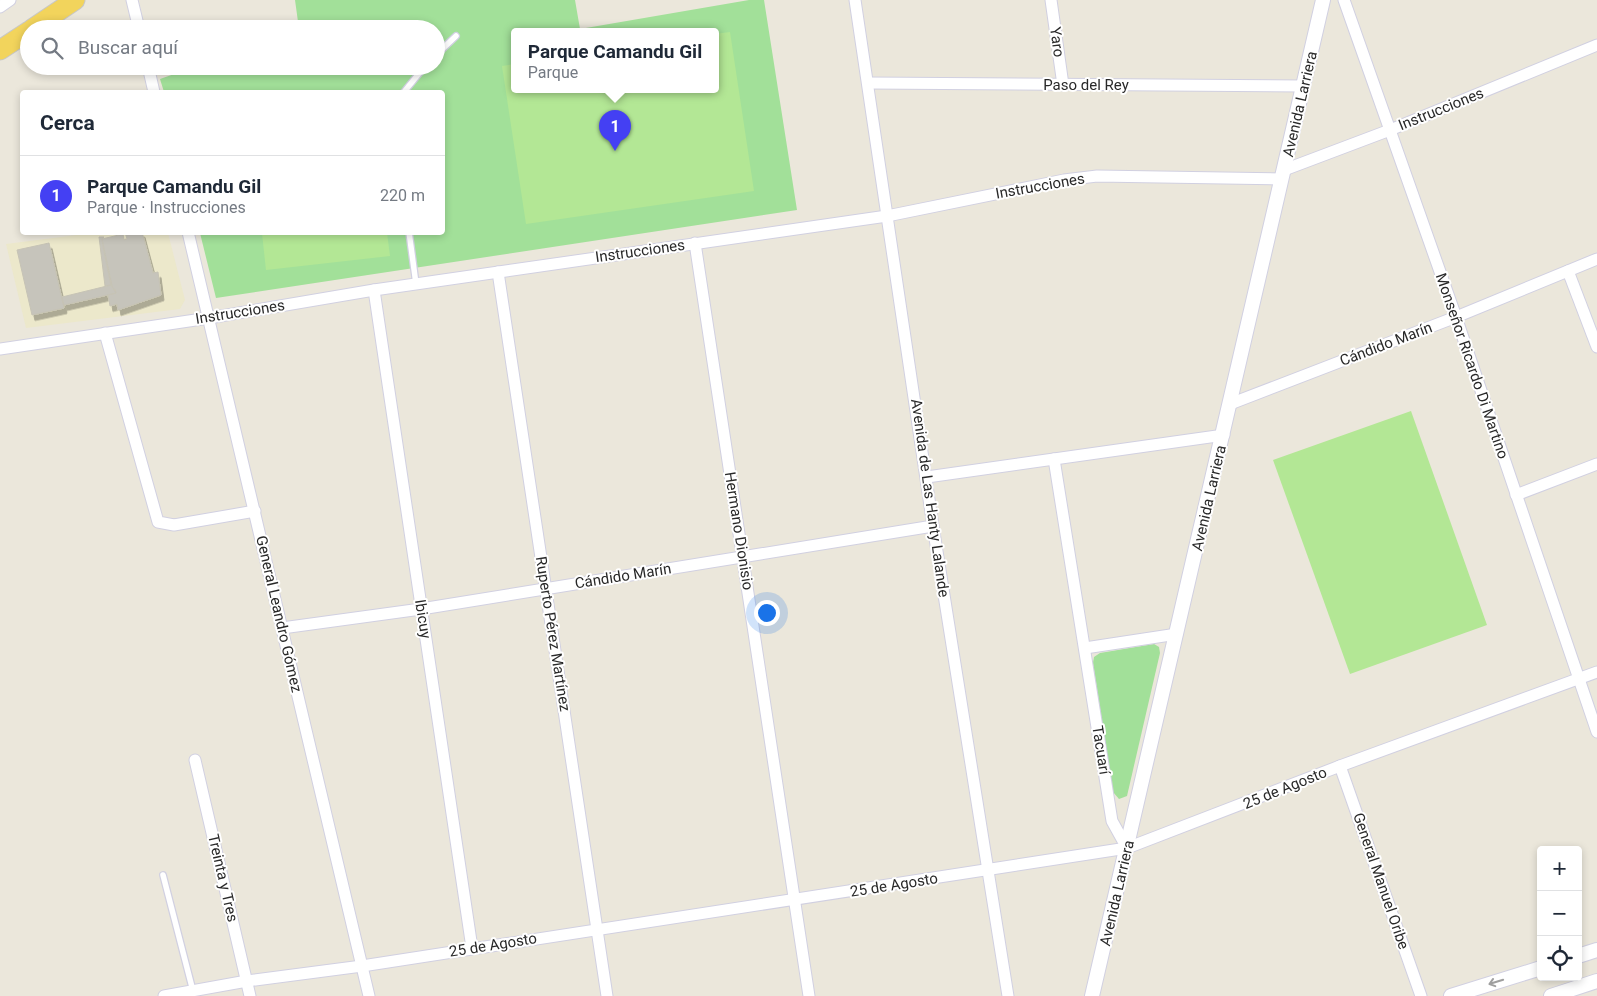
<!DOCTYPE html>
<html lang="es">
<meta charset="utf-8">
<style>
:root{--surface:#fff;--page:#f2f2f3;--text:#1f2937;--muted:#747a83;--line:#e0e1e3;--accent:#4440f3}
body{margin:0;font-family:Roboto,sans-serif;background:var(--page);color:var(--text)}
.controls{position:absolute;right:15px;bottom:15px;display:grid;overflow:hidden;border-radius:5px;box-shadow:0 2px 8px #0003}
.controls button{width:45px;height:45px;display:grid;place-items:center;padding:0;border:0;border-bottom:1px solid var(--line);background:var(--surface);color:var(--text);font:25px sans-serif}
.you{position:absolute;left:766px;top:612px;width:18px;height:18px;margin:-12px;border:4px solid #fff;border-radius:50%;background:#1a73e8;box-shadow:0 0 0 8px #1a73e833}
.badge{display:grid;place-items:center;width:32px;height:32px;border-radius:50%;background:var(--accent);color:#fff;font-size:16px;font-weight:700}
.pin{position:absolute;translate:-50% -41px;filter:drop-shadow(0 1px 2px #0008)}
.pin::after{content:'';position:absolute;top:26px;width:18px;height:15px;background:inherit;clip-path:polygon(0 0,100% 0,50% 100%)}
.popup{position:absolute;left:511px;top:28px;width:208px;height:65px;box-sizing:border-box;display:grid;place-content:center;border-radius:5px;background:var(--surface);filter:drop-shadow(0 1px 4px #0005);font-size:16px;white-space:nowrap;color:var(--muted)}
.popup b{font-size:19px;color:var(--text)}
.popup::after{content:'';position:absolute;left:50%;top:100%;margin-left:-10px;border:10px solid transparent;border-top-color:var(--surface)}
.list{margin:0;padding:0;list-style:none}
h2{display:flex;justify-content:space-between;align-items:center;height:65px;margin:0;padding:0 20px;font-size:21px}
h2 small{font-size:16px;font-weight:400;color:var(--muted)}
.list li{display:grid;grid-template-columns:32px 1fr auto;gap:15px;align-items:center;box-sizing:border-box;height:80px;padding:0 20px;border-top:1px solid var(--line)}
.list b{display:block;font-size:19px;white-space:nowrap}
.list p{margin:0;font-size:16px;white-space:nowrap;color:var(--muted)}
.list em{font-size:16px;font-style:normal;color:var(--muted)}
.icon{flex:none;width:28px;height:28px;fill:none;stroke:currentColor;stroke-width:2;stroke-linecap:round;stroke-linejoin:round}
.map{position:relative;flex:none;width:1597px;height:996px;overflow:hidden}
.search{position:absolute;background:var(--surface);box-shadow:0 2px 8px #0003;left:20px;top:20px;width:425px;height:55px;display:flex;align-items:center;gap:12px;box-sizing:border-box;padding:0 18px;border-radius:28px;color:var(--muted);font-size:19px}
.panel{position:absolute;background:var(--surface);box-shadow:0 2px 8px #0003;left:20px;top:90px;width:425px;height:145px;border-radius:5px}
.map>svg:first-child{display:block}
.education{fill:#ece8cb}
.green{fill:#a2e099;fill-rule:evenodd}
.pitch{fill:#b3e795}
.building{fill:#c6c4bb;stroke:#c6c3b5;filter:url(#shadow)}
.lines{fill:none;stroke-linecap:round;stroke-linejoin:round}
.service-casing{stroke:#d1d0e1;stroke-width:8}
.minor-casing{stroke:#d1d0e1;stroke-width:13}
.tertiary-casing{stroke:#d1d0e1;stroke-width:16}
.trunk-casing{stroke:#c7c7c7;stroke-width:21}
.service{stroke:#fff;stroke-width:5.5}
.minor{stroke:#fff;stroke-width:11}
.tertiary{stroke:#fff;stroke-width:14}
.trunk{stroke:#f2d45c;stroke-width:19}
.oneway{stroke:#9f9f9f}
.labels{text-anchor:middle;stroke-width:4;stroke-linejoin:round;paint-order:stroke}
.street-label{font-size:15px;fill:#292929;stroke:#fff}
</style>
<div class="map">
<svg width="1597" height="996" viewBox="0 0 1597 996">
<defs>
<filter id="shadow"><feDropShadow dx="3" dy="5.5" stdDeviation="0" flood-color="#0004"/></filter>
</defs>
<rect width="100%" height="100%" fill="#ebe7db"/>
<path class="education" d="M92,233H168L185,300L180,309L26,328L6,244Z"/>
<g class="green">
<path d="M295,0H575L580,29L749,0H764L797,210L216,298L200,233L442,232V92H164L160,79L197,66H436V29H299ZM515,32H715V90H515Z"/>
<path d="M1154,644L1159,647L1160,653L1127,796L1119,799L1113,792L1093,663L1094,657L1100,653Z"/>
</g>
<g class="pitch">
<path d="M730,32L754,191L526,224L502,66L515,64V90H715V34Z"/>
<path d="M262,233H387L390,256L266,270Z"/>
<path d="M1411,411L1487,625L1350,674L1273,460Z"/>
</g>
<g class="building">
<path d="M125,232H142L153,273L158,272L161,295L118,310L117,304L110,306L108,295L116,293L115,289L113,290L102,239L123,234L124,240L127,239Z"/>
<path d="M99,237H104L102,239L104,252L111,285L105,286Z"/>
<path d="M49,243L64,308L32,315L17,250Z"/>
<path d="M111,285L116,293L64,305L62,297Z"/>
</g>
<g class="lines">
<defs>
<g id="service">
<path d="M436,55L456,36"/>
<path d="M404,92L425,66"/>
<path d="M409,232L416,284"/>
<path d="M163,875L193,991"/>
</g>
<g id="minor">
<path d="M132,0L139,29"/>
<path d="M855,0L933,526L1008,996"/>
<path d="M1051,0L1063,85"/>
<path d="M1344,0L1456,317L1597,732"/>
<path d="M0,7L10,0"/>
<path d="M148,66L154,92"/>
<path d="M868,83L1304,86"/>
<path d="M1284,170L1390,130L1597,45"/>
<path d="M188,232L369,996"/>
<path d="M695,243L809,996"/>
<path d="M1568,271L1597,347"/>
<path d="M498,272L607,996"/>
<path d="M374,290L472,948"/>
<path d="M105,333L158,522L174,525L255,511"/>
<path d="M0,349L209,318L374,290L887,216L1064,180L1097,176L1282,179"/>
<path d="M1230,404L1456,317L1597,259"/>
<path d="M1054,459L1112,821L1127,848"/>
<path d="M927,477L1224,435"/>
<path d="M1516,495L1597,464"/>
<path d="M282,628L421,609L933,526"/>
<path d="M1085,648L1177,634"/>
<path d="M195,760L250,996"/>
<path d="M1340,766L1421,996"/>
<path d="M164,996L247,981L362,966L1127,848L1340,766L1597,672"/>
</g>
<g id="tertiary">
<path d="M1578,956L1597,950"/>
<path d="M1092,996L1323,0"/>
<path d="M1451,996L1541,968"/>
<path d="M1551,996L1597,981"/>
</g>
<g id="trunk">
<path d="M32,29L75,0"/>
<path d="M0,50L29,31"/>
</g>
</defs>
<use href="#service" class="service-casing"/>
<use href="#minor" class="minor-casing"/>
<use href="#tertiary" class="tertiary-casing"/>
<use href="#trunk" class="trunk-casing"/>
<use href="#service" class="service"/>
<use href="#minor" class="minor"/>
<use href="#tertiary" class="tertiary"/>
<use href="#trunk" class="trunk"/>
</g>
<defs><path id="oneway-shaft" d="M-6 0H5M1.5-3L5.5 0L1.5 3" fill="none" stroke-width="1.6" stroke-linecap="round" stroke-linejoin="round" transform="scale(1.25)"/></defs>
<use class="oneway" href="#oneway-shaft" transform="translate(1496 982) rotate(163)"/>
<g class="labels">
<g class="street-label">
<text transform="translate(1057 42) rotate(82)" y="5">Yaro</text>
<text x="1086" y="90">Paso del Rey</text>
<text transform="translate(1300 104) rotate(-77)" y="5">Avenida Larriera</text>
<text transform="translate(1441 109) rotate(-22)" y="5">Instrucciones</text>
<text transform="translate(1040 186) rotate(-10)" y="5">Instrucciones</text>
<text transform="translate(640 251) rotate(-8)" y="5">Instrucciones</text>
<text transform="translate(240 312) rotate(-9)" y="5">Instrucciones</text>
<text transform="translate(1386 344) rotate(-21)" y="5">Cándido Marín</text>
<text transform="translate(1472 366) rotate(71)" y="5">Monseñor Ricardo Di Martino</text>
<text transform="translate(930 498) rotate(82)" y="5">Avenida de Las Hanty Lalande</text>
<text transform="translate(1209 498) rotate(-77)" y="5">Avenida Larriera</text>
<text transform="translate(739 531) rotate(81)" y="5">Hermano Dionisio</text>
<text transform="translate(623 576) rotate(-9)" y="5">Cándido Marín</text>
<text transform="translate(279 614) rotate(77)" y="5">General Leandro Gómez</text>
<text transform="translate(423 619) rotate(81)" y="5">Ibicuy</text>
<text transform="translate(553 634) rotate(81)" y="5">Ruperto Pérez Martínez</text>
<text transform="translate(1101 750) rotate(81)" y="5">Tacuarí</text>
<text transform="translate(1285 788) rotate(-22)" y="5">25 de Agosto</text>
<text transform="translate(223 878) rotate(77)" y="5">Treinta y Tres</text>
<text transform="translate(1381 881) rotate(71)" y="5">General Manuel Oribe</text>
<text transform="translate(894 885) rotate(-9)" y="5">25 de Agosto</text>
<text transform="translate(1117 893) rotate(-77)" y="5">Avenida Larriera</text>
<text transform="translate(493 945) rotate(-9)" y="5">25 de Agosto</text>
</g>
</g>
</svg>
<div class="controls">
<button>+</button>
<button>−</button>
<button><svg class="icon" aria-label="locate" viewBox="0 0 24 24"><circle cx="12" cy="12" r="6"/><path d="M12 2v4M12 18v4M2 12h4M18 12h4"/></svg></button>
</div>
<div class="you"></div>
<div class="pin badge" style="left:615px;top:151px">1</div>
<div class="popup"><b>Parque Camandu Gil</b>Parque</div>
<div class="search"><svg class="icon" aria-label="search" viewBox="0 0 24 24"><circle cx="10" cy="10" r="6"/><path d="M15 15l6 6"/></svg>Buscar aquí</div>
<section class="panel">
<h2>Cerca<small></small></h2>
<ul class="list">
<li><span class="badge">1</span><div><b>Parque Camandu Gil</b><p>Parque · Instrucciones</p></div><em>220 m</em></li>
</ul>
</section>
</div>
